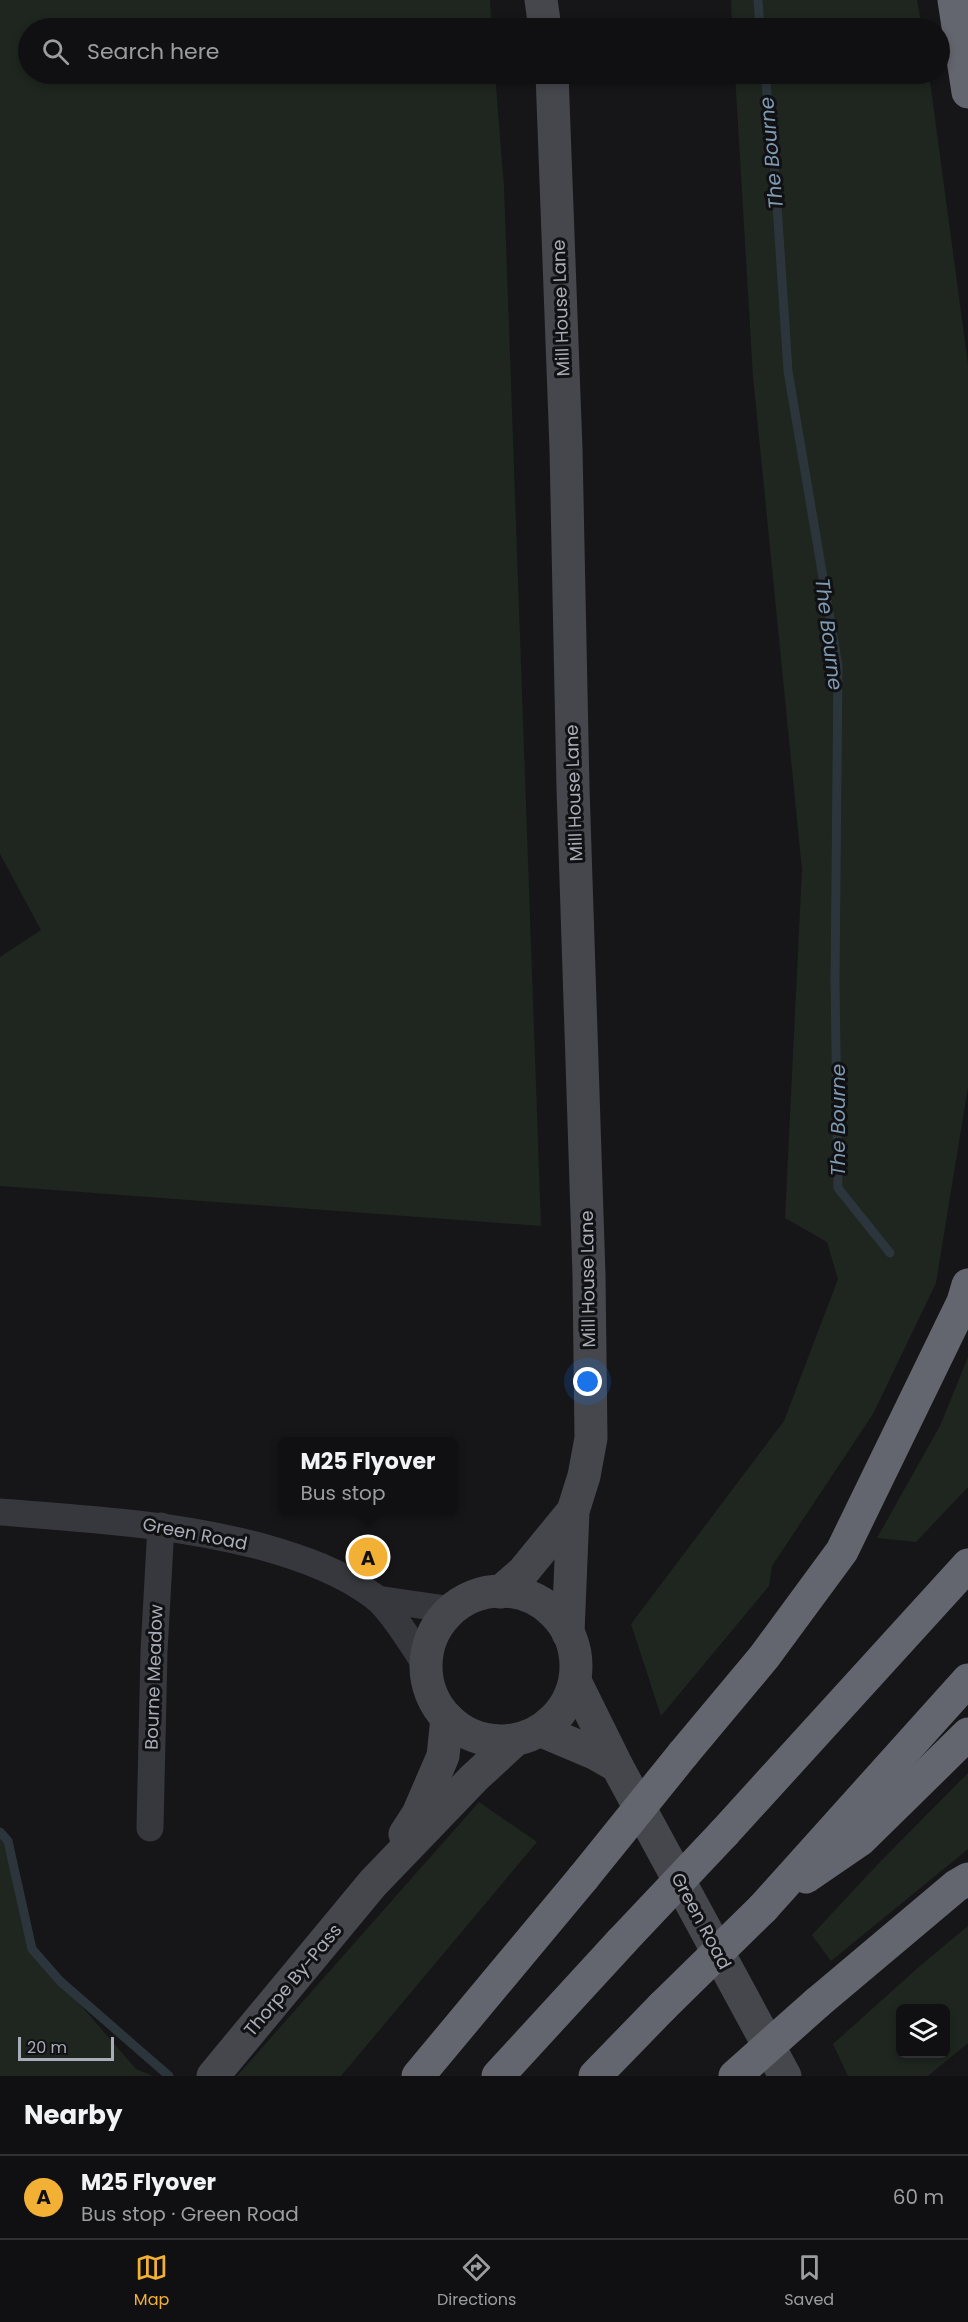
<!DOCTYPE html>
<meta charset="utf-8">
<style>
:root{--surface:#101012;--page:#1e1e20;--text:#f1f3f6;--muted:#9c9d9f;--line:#303032;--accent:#f2b134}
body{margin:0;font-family:Poppins,sans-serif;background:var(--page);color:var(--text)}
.controls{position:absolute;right:18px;bottom:18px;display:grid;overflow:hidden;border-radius:9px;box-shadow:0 3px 9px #0003}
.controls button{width:54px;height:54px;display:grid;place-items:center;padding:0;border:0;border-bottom:2px solid var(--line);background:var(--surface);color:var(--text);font:30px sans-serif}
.scale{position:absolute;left:18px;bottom:15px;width:96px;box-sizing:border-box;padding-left:6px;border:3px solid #a8adb8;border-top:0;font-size:16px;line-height:21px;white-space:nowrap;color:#a8adb8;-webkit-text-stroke:4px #111113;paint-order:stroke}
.you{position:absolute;left:588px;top:1382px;width:21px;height:21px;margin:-15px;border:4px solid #fff;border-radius:50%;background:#1a73e8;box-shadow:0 0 0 9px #1a73e833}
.badge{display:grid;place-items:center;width:39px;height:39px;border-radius:50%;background:var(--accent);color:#111;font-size:20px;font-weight:700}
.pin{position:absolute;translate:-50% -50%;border:3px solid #fff;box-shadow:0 2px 6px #0006}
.popup{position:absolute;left:278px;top:1437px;width:180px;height:78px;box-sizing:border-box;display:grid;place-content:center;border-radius:9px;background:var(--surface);filter:drop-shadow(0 2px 4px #0005);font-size:20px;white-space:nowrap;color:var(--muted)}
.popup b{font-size:22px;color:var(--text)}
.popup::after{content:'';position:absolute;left:50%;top:100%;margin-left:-12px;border:12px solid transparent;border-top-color:var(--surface)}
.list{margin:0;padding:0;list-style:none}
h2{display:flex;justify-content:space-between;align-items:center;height:78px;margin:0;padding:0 24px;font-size:26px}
h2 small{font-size:20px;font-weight:400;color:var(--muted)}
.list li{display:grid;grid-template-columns:39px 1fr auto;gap:18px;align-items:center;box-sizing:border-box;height:84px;padding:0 24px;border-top:2px solid var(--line)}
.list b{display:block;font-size:22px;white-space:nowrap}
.list p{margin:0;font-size:20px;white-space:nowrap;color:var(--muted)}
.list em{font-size:20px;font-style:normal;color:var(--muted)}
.icon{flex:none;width:33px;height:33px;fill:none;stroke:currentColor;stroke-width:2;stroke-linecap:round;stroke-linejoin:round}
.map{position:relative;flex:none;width:968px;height:2076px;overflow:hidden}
.search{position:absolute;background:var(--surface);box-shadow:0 3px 9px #0003;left:18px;right:18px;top:18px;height:66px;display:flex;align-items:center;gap:15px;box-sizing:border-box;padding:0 21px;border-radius:33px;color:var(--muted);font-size:22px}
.sheet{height:162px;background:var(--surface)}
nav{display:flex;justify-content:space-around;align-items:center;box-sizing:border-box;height:84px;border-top:2px solid var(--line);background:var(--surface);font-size:16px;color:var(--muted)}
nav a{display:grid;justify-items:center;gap:3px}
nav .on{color:var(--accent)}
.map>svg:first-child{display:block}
.green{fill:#1e261f;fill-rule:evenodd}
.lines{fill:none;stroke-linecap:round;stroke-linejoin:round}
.stream{stroke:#2c353c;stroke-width:9}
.street{stroke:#37383d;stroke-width:27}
.secondary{stroke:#45474d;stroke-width:33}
.highway{stroke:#63666e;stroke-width:33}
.highway-bridge{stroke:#63666e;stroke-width:33}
.labels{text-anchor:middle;stroke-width:6;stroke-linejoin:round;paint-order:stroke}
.street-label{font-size:18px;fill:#a8adb8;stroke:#111113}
.water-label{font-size:20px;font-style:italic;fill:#7f9bb3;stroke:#111113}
</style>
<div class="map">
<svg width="968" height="2076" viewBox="0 0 968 2076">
<rect width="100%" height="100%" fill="#161618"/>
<g class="green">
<path d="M0,0H490L492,28H28V74H495L504,187L541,1226L0,1186V957L41,930L0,854Z"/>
<path d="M731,0H917L922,28H732Z"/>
<path d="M735,74H929L968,364V1087L936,1283L873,1414L772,1566L769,1586L661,1716L631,1624L784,1421L838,1279L827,1242L785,1218L802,870L753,377Z"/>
<path d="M968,1357V1487L916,1542L877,1538L940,1426Z"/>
<path d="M968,1773V1849L831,1961L812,1935L878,1864Z"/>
<path d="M479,1802L537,1842L341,2076H237Z"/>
<path d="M0,1833L8,1841L32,1949L136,2069L153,2076H0Z"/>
<path d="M968,1926V2043L928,2076H848L833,2044L920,1966ZM900,2008H946V2054H900Z"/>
</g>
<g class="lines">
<g class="stream">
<path d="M758,0L760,28"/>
<path d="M765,74L775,175L788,371L838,666L835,981L838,1188L890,1253"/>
<path d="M0,1832L8,1841L32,1949L60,1981L169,2076"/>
</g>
<g class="street">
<path d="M0,1512C89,1519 177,1524 263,1547C302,1558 342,1572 375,1597C392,1610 415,1649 427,1667"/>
<path d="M377,1599L453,1610"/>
<path d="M150,1828L154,1651L161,1526"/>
</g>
<g class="secondary">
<path d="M541,0L545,28"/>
<path d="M552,74L566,449L573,788L589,1275L591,1438L584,1476L573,1511L568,1633"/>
<circle cx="501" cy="1666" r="75"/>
<path d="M500,1592L523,1572L573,1511"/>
<path d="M576,1683L617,1766L785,2076"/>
<path d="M542,1731L594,1753L617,1766"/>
<path d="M405,1834L418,1814L443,1756L447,1718"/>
<path d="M213,2076L373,1883L474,1778L514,1741"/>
</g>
<g class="highway">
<path d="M954,0L968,92"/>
<path d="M683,1754L764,1657L842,1551L963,1302L968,1285"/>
<path d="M724,1833L968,1565"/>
<path d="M806,1877L860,1840L968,1734"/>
<path d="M763,1908L968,1680"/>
<path d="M817,2003L956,1886L968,1879"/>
<path d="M418,2076L583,1878"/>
<path d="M498,2076L622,1941"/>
<path d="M595,2076L662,2007"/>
</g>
<g class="highway-bridge">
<path d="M583,1878L683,1754"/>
<path d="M622,1941L724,1833"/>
<path d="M662,2007L763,1908"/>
<path d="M735,2076L817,2003"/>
</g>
</g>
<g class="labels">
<g class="street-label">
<text transform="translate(561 308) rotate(-92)" y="6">Mill House Lane</text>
<text transform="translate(574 793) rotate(-92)" y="6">Mill House Lane</text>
<text transform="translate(588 1279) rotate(-91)" y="6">Mill House Lane</text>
<text transform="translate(195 1534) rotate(11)" y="6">Green Road</text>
<text transform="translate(154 1677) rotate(-88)" y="6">Bourne Meadow</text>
<text transform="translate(701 1921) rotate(62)" y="6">Green Road</text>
<text transform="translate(293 1980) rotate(-50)" y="6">Thorpe By-Pass</text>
</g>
<g class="water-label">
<text transform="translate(771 153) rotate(-95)" y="7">The Bourne</text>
<text transform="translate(829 634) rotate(83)" y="7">The Bourne</text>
<text transform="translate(838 1120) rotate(-90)" y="7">The Bourne</text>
</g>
</g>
</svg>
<div class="controls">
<button><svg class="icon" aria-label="layers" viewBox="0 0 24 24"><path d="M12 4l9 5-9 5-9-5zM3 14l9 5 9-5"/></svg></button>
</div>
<div class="scale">20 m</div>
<div class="you"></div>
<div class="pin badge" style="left:368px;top:1557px">A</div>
<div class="popup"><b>M25 Flyover</b>Bus stop</div>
<div class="search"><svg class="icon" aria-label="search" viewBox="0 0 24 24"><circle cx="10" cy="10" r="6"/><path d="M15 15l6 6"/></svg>Search here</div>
</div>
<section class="sheet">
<h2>Nearby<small></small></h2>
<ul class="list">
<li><span class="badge">A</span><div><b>M25 Flyover</b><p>Bus stop · Green Road</p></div><em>60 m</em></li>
</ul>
</section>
<nav>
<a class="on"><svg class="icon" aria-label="map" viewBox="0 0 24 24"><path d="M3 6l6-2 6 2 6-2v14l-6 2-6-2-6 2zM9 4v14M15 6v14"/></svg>Map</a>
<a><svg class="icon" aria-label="directions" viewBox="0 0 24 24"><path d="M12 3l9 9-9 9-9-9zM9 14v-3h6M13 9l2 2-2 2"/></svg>Directions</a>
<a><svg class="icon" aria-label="saved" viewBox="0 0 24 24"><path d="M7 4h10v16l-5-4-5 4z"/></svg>Saved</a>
</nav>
